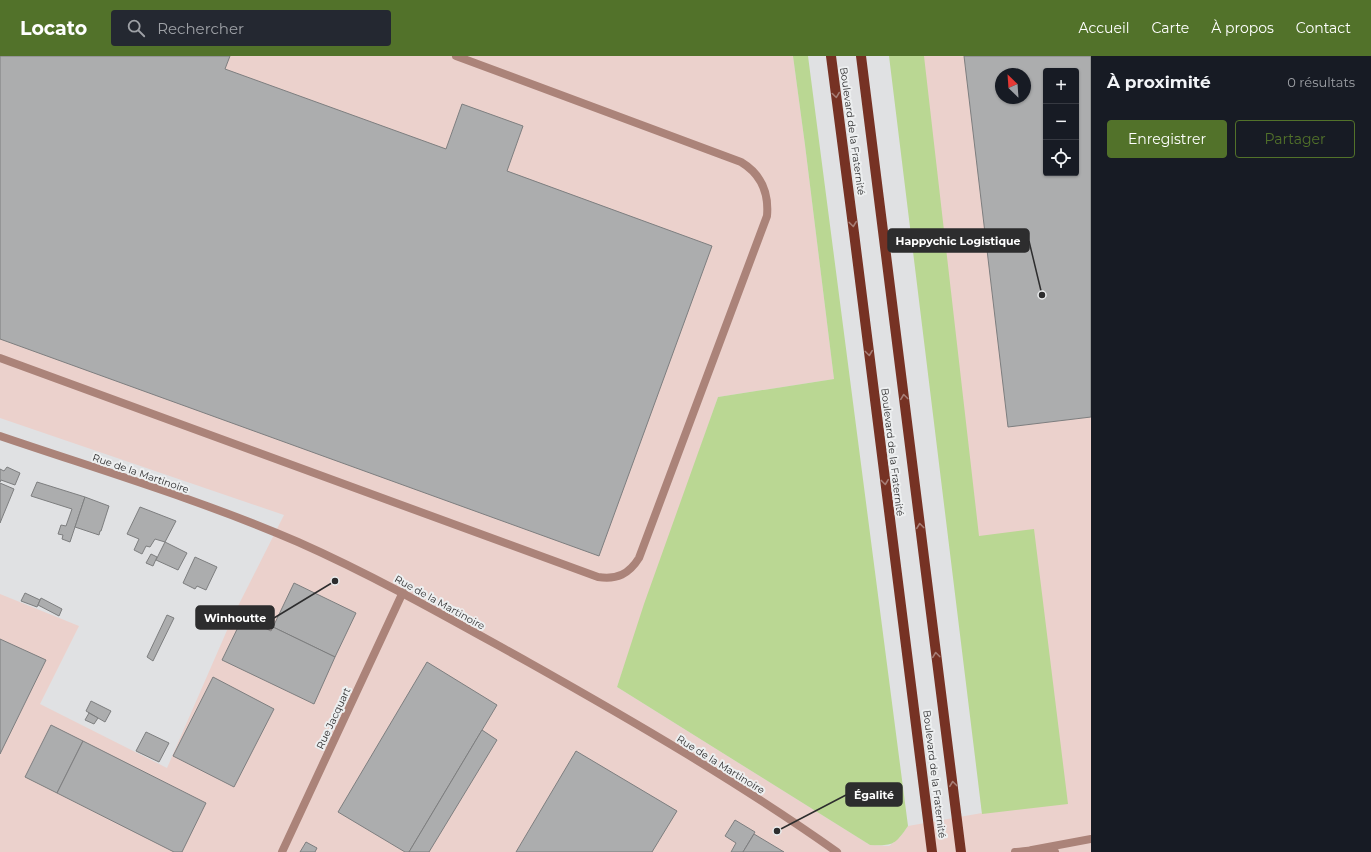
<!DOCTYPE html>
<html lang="fr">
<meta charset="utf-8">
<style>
:root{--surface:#171b24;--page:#242831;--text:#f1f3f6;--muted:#9ea1a6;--line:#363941;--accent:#52722a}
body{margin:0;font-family:Montserrat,sans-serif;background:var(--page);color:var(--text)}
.controls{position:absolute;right:12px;top:12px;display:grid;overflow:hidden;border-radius:4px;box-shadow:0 1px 3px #0004}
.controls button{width:36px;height:36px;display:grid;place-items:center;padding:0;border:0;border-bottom:1px solid var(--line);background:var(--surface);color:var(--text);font:20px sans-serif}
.compass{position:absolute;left:995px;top:12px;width:36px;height:36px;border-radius:50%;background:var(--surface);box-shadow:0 1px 3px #0004;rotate:335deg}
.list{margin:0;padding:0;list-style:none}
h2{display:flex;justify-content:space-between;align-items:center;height:52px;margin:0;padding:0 16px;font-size:17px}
h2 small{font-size:13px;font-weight:400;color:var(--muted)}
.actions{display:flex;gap:8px;padding:12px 16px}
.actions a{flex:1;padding:9px 0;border:1px solid var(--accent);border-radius:4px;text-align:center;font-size:14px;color:var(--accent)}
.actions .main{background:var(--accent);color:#fff}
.icon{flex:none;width:22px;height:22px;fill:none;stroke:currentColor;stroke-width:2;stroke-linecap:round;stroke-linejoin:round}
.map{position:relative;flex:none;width:1091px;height:796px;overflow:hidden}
header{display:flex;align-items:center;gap:24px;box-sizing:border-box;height:56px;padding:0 20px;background:var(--accent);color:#fff}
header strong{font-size:19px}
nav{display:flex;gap:22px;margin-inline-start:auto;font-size:14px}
.search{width:280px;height:36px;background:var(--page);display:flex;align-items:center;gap:10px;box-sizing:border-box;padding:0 14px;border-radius:4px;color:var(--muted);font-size:15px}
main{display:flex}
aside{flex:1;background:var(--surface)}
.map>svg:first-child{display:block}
.industrial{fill:#ebd1cc;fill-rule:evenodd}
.green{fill:#bad793}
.building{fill:#acadae;stroke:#7d7e7f;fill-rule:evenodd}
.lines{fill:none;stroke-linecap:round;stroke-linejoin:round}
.lane{stroke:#ab8379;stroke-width:8}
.street{stroke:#ab8379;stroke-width:8}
.primary{stroke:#763224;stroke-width:10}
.oneway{stroke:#a67e76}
.labels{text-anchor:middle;stroke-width:4;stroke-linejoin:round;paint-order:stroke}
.street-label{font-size:10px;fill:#2d2d2e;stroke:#edeff0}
.leader{fill:none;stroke:#2d2d2e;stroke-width:1.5}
.callout-dot{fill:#2d2d2e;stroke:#edeff0;stroke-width:1.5}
.callout{fill:#2d2d2e;stroke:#2d2d2e;stroke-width:1.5}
.callout-label{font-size:11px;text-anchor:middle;font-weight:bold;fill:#fff}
</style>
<header>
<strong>Locato</strong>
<div class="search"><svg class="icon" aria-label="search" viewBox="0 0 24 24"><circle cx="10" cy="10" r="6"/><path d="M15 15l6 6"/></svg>Rechercher</div>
<nav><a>Accueil</a><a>Carte</a><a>À propos</a><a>Contact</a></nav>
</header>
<main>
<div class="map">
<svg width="1091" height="796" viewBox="0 0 1091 796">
<rect width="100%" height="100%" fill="#e0e1e3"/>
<path class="industrial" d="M0,0H793L805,89L834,323L718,341L617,631L870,789L889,790L900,781L908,770L982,757L901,0H1091V796H0V538L79,570L40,648L167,712L235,556L284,459L0,362ZM1046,15H1076V117H1046ZM1001,18H1025V42H1001Z"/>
<g class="green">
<path d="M793,0H808L908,770C895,789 893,790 870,789L617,631L644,548L718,341L834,323L805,89Z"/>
<path d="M889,0H924L979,480L1034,473L1068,748L982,758Z"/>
</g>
<g class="building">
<path d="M0,0H230L225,13L446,93L462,48L523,70L507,115L712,190L599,500L0,283Z"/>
<path d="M964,0H1091V361L1008,371ZM1046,15H1076V117H1046ZM1001,18H1025V42H1001Z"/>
<path d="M7,411L20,417L15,429L1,424L0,426V413L4,415Z"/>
<path d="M37,426L85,441L70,486L62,483L63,479L58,478L61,469L66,470L72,453L31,440Z"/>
<path d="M0,427L14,433L0,467Z"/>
<path d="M85,441L109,450L101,475H100L99,479L75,471Z"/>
<path d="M140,451L176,465L165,486L155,483L150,491L146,490L142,498L134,494L139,483L127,478Z"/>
<path d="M165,486L187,497L178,514L156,504Z"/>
<path d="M151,498L157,501L153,510L146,507Z"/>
<path d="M195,501L217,511L206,534L197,530L195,533L183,527Z"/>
<path d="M294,527L356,557L335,601L273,571Z"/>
<path d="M25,537L40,544L37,551L21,545Z"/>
<path d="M41,542L62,553L59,560L38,549Z"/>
<path d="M167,559L174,562L153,605L147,601Z"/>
<path d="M243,561L271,575L273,571L335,601L314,648L222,604Z"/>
<path d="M0,583L46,604L0,698Z"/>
<path d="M427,606L497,649L409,796H405L338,756Z"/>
<path d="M213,621L274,653L234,731L173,700Z"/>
<path d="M91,645L111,655L105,666L86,655Z"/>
<path d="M89,657L98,662L94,668L85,664Z"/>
<path d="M51,669L83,685L57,737L25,721Z"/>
<path d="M482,674L497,684L429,796H409Z"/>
<path d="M146,676L169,687L159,706L136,695Z"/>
<path d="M83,685L206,747L182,796H174L57,737Z"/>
<path d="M576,695L677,755L652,796H516Z"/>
<path d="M735,764L755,776L743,796H731L736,787L725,780Z"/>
<path d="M754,778L784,796H743Z"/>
<path d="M306,786L317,792L315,796H300Z"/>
</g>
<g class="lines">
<path class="lane" d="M0,302L598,521C617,524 629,518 639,502L767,160C769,137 761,118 741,106L456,0"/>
<g class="street">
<path d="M0,380C100,414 201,444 298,486C377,521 452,564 528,606C633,665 738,726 837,796"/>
<path d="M1032,794L1091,783"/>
<path d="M282,796L403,536"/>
<path d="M1015,796C1028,795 1042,792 1055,796"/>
</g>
<g class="primary">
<path d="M831,0L854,177L932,796"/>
<path d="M861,0L961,796"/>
</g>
</g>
<defs><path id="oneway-chevron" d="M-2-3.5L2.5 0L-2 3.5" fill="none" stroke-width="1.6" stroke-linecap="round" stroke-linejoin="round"/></defs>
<g class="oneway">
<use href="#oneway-chevron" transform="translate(836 39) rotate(82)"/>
<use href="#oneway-chevron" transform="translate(853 168) rotate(83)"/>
<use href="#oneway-chevron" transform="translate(869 297) rotate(83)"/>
<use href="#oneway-chevron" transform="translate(904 341) rotate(-97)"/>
<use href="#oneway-chevron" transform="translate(885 426) rotate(83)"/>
<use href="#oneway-chevron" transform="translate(920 470) rotate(-97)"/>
<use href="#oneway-chevron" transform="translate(936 599) rotate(-97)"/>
<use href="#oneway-chevron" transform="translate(953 728) rotate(-97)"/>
</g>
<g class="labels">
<g class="street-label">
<text transform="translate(853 75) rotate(82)" y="4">Boulevard de la Fraternité</text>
<text transform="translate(893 396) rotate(83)" y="4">Boulevard de la Fraternité</text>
<text transform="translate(141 417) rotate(19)" y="4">Rue de la Martinoire</text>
<text transform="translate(440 546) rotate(29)" y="4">Rue de la Martinoire</text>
<text transform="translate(333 662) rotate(-65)" y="4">Rue Jacquart</text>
<text transform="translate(721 708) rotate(32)" y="4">Rue de la Martinoire</text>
<text transform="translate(935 718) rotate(83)" y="4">Boulevard de la Fraternité</text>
</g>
</g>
<path class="leader" d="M1042 239L1029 185M335 525L274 562M777 775L846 739"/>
<g class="callout-dot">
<circle cx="1042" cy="239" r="4"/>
<circle cx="335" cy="525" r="4"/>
<circle cx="777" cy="775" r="4"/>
</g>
<g class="callout">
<rect x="888" y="173" width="141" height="23" rx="4"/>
<rect x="196" y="550" width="78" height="23" rx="4"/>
<rect x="846" y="727" width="56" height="23" rx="4"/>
</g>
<g class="callout-label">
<text x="958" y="189">Happychic Logistique</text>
<text x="235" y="566">Winhoutte</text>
<text x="874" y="743">Égalité</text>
</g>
</svg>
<div class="controls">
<button>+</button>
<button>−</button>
<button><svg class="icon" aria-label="locate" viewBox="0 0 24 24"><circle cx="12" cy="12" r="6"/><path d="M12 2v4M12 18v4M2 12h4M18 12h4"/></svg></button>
</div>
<svg class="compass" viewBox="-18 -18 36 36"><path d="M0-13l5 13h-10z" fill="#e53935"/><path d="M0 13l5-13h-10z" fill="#9ea1a6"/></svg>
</div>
<aside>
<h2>À proximité<small>0 résultats</small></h2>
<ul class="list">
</ul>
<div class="actions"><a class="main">Enregistrer</a><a>Partager</a></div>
</aside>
</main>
